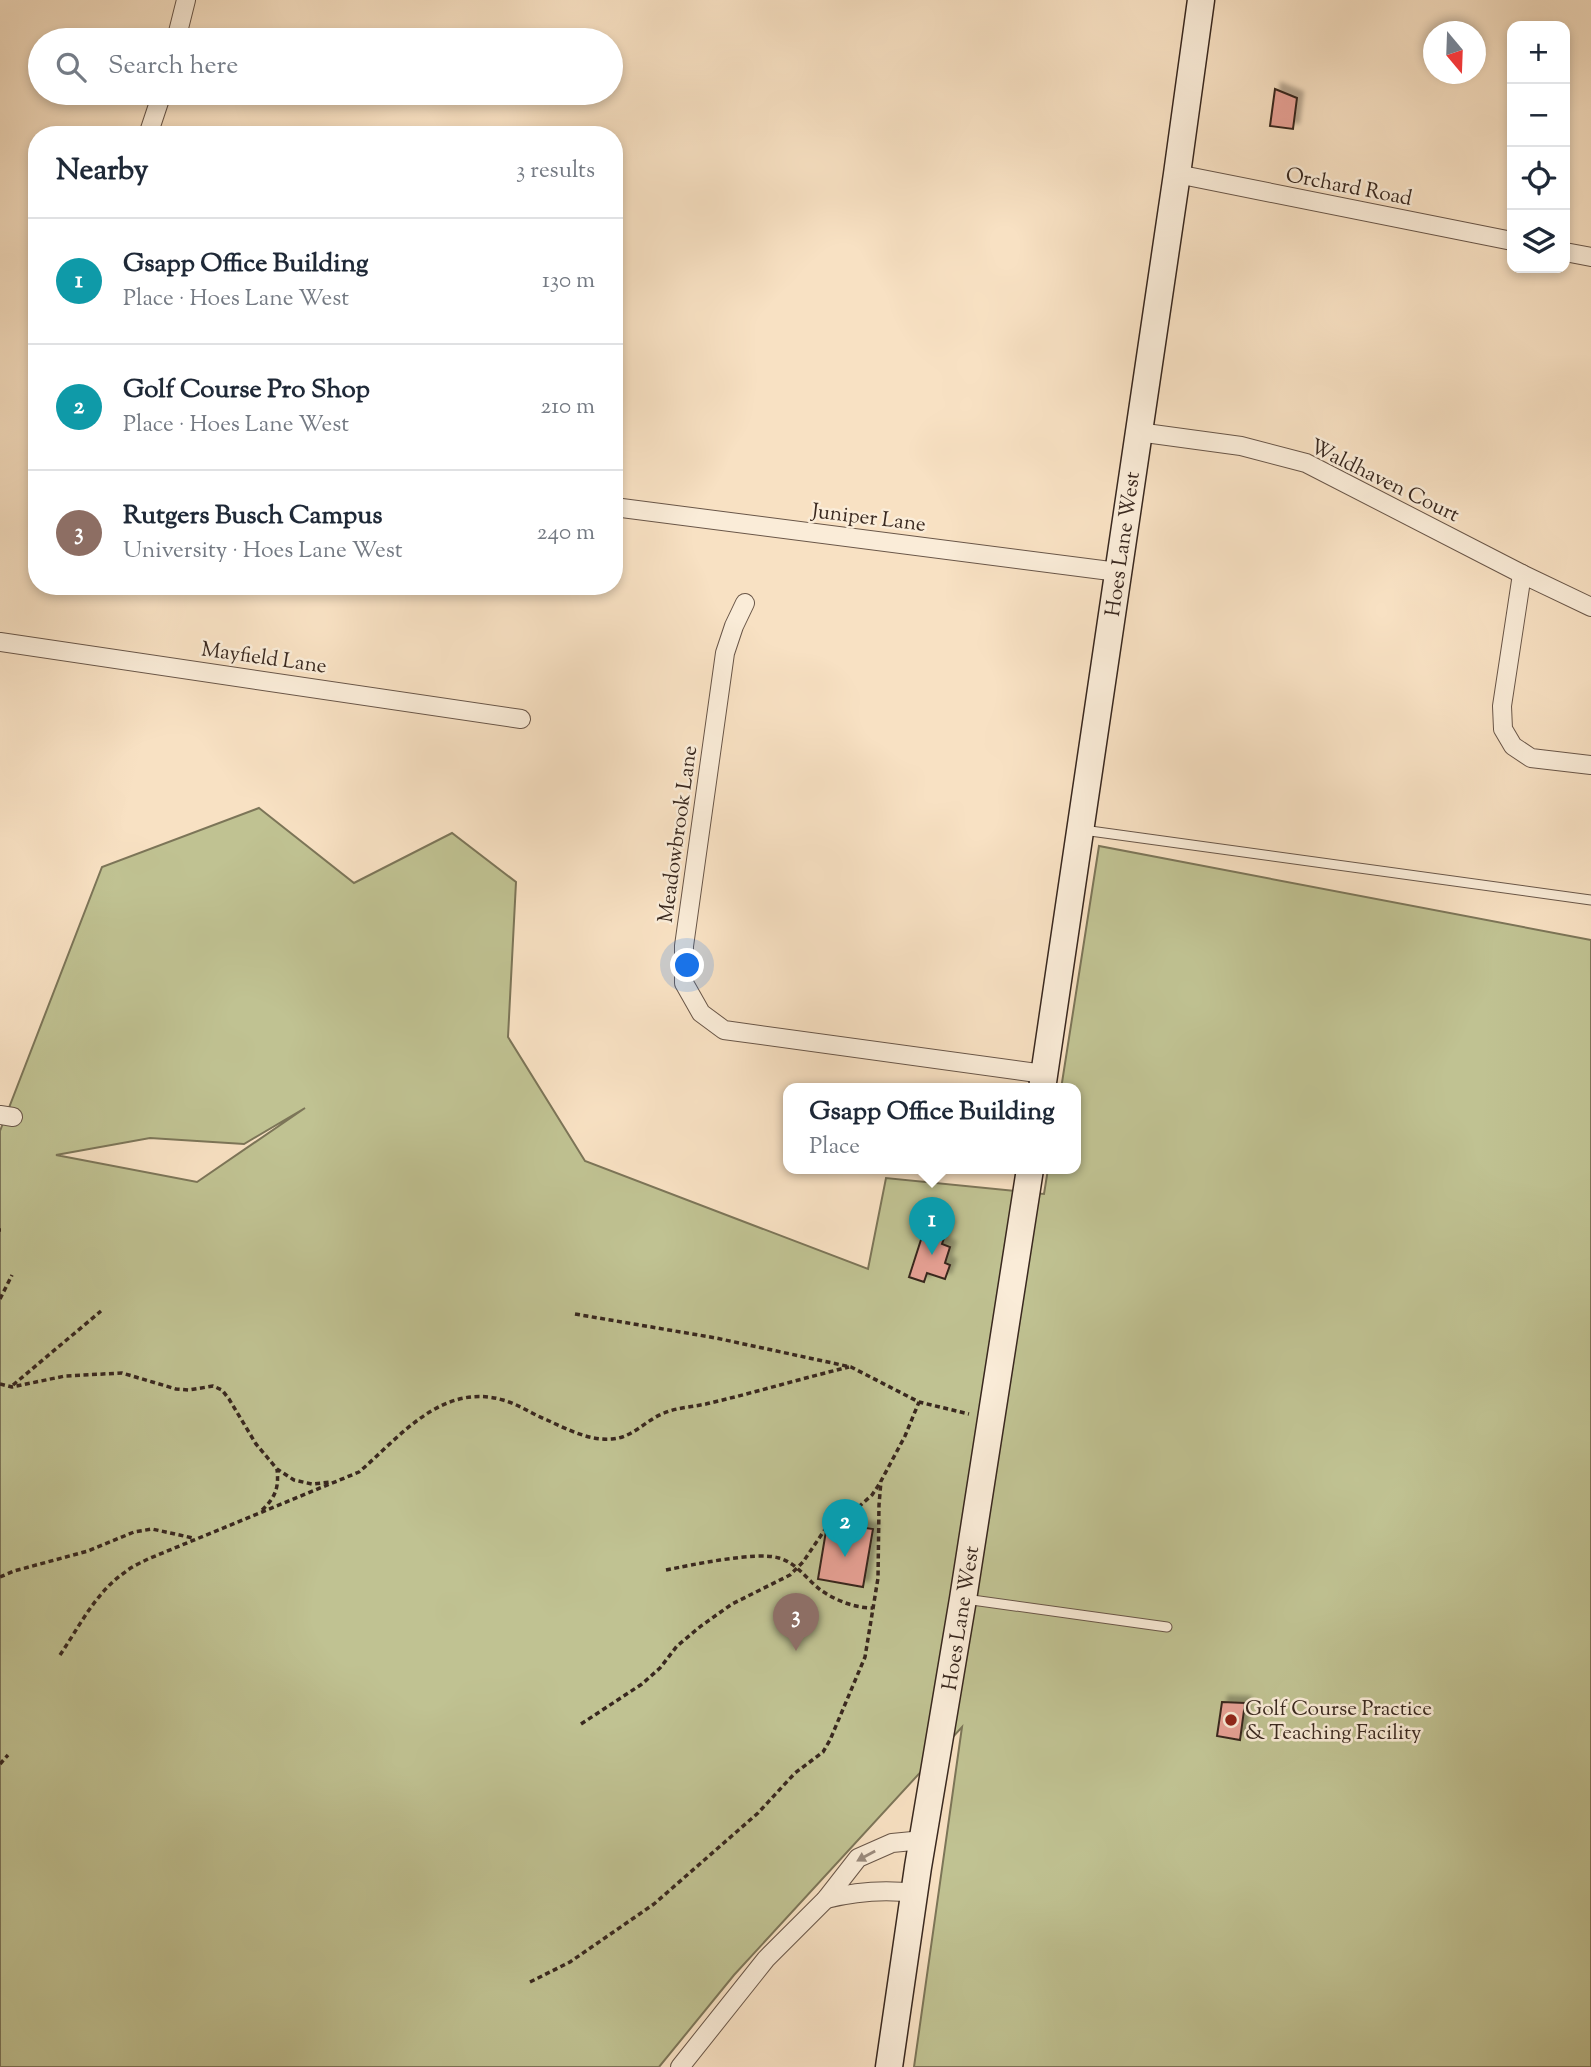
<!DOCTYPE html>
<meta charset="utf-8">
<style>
:root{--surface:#fff;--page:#f6f6f7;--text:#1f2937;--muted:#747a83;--line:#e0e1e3;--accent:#8f2418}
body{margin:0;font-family:"Sorts Mill Goudy",serif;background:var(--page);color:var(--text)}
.controls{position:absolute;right:21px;top:21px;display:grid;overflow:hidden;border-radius:14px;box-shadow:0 4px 10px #0003}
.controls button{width:63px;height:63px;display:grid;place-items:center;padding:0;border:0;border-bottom:2px solid var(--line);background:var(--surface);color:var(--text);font:35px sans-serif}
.compass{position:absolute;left:1423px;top:21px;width:63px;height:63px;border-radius:50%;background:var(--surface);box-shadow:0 4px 10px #0003;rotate:161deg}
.you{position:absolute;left:688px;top:966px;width:24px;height:24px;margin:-18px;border:5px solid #fff;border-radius:50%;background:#1a73e8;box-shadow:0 0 0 10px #1a73e833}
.badge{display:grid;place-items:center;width:46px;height:46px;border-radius:50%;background:var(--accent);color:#fff;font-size:23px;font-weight:700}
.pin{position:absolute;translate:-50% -58px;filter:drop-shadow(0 2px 4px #0008)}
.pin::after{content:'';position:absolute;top:37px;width:24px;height:21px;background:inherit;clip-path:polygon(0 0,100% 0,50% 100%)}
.popup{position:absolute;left:783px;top:1083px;width:298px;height:91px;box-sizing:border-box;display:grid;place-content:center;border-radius:14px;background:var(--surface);filter:drop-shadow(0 2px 5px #0005);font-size:23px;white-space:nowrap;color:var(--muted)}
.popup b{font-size:26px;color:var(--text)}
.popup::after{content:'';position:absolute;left:50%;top:100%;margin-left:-14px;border:14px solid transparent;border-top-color:var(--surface)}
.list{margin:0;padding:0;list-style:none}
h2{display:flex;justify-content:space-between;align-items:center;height:91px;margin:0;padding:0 28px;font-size:30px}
h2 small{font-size:23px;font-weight:400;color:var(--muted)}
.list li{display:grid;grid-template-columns:46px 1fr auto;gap:21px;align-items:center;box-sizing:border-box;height:126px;padding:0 28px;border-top:2px solid var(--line)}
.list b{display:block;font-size:26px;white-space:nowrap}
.list p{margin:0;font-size:23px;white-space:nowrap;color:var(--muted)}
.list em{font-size:23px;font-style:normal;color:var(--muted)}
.icon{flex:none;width:38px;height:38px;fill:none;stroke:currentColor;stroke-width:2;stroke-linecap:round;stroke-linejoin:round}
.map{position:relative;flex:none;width:1591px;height:2067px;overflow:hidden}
.search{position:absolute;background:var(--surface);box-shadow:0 4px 10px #0003;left:28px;top:28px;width:595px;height:77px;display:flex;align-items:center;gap:18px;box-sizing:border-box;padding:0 24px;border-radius:38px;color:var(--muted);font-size:26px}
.panel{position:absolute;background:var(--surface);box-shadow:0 4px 10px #0003;left:28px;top:126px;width:595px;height:469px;border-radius:28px}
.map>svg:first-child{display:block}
.green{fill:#c0c292;stroke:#7c7558;stroke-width:2;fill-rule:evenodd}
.building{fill:#e7a195;stroke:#39281f;stroke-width:2;filter:url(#shadow)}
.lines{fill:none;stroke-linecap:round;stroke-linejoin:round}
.lane-casing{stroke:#695648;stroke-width:11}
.street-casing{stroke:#695648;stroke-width:20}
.secondary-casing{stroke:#39281f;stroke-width:29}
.path{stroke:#39281f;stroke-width:3.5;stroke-dasharray:5 3.5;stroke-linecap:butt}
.lane{stroke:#faecd8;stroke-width:9}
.street{stroke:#faecd8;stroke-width:18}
.secondary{stroke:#faecd8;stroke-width:26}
.oneway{fill:#9a8a7c}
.poi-dot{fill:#8f2418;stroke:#faecd8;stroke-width:2.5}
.labels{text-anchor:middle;stroke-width:5;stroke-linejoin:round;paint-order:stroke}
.street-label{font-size:21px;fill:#39281f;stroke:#faecd8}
.poi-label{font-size:21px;fill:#39281f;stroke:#faecd8;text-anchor:start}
</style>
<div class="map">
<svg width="1591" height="2067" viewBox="0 0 1591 2067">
<defs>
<filter id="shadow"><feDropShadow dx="6" dy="-6" stdDeviation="2" flood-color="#0004"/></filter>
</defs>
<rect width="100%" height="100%" fill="#f8e1c3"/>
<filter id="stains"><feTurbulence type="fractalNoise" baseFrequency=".00286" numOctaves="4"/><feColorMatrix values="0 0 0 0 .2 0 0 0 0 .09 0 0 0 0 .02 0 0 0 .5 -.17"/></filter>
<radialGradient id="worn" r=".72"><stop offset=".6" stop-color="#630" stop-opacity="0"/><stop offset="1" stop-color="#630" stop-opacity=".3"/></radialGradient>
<path class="green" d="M259,808L354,883L452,833L516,882L508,1037L585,1161L868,1269L886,1178L1044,1194L1048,1169H1076V1089H1061L1099,846L1591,940V2067H914L962,1727L734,1975L659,2067H0V1131L102,867ZM305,1108L197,1182L56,1155L150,1138L244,1144Z"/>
<g class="building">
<path d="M1275,89L1297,98L1293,129L1270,126Z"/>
<path d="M927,1221L948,1227L942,1244L950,1247L945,1263L950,1265L945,1279L927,1273L924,1282L909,1277Z"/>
<path d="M845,1525L873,1529L863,1587L818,1579L826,1531L844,1535Z"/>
<path d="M1222,1702L1245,1703L1240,1740L1217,1736Z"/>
</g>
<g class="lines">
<defs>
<g id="lane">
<path d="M1083,830L1591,900"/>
<path d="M965,1599L1167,1627"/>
</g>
<g id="street">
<path d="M176,40L186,0"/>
<path d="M148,135L162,93"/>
<path d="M1177,174L1512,241"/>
<path d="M1565,252L1591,257"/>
<path d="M1138,432L1241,446L1306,463L1522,574"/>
<path d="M614,507L1118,572"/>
<path d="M745,603L734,626L725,653L684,946V983L701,1013L724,1030L1044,1074"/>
<path d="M1591,607L1522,574L1502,706L1503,729L1513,746L1531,758L1591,765"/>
<path d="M0,642L521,719"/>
<path d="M0,1115L13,1117"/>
<path d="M826,1899C857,1891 884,1889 915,1893"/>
<path d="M680,2067L766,1959L826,1899L858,1858L892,1843L923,1840"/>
</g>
<g id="secondary">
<path d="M1042,1089L1177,174L1201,0"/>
<path d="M889,2067L918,1867L963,1599L1030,1169"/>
</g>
</defs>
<use href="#lane" class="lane-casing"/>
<use href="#street" class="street-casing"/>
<use href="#secondary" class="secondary-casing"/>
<g class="path">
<path d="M0,1230H1"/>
<path d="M0,1299L12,1275"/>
<path d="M575,1314L716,1338L851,1367L919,1402L969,1414"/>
<path d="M0,1384L12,1387L65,1376L122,1373L176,1389L189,1390L213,1386L222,1390L229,1399L256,1444L277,1469L294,1480L312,1484L332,1482"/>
<path d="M13,1385L101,1311"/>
<path d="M262,1510C276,1497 279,1487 277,1469"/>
<path d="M666,1570C691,1565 757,1551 779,1558C797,1563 808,1581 822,1591C837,1601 855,1608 873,1608"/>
<path d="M0,1577L14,1571L88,1551L134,1532L152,1529L193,1538"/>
<path d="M60,1655C79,1627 96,1592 124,1573C131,1567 140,1563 148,1559L359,1472C399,1438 441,1382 503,1400C518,1404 532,1414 547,1420C567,1429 589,1441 612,1439C632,1438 646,1420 664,1413C678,1407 695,1407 710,1403C757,1392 803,1378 849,1367"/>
<path d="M581,1724L642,1684L660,1668L677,1646L701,1626L732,1604L790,1575L803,1562L826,1528L854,1511L872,1495L880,1483"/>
<path d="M0,1764L8,1755"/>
<path d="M530,1982L570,1962L654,1904L758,1813L795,1773L823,1752L830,1740L865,1657L878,1578L879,1505L881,1481L905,1436L919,1402"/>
</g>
<use href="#lane" class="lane"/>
<use href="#street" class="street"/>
<use href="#secondary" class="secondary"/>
</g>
<defs><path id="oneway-solid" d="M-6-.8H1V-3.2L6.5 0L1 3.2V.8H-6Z" transform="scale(1.75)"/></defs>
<use class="oneway" href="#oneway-solid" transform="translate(866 1856) rotate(151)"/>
<circle class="poi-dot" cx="1231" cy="1720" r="7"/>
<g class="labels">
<g class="street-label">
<text transform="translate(1349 186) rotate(11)" y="7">Orchard Road</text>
<text transform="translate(1385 480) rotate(26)" y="7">Waldhaven Court</text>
<text transform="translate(869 517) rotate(7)" y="7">Juniper Lane</text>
<text transform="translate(1122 544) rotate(-82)" y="7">Hoes Lane West</text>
<text transform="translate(264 657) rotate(8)" y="7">Mayfield Lane</text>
<text transform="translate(677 834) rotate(-82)" y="7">Meadowbrook Lane</text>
<text transform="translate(960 1618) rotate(-81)" y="7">Hoes Lane West</text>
</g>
<g class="poi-label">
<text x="1245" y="1715">Golf Course Practice<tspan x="1245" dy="24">&amp; Teaching Facility</tspan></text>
</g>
</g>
<rect width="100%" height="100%" filter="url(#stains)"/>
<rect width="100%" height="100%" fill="url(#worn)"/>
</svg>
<div class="controls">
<button>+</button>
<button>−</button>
<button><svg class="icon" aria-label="locate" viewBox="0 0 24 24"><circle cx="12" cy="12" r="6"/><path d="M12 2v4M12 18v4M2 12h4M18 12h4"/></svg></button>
<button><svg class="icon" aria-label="layers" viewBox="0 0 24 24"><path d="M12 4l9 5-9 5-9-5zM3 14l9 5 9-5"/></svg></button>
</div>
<svg class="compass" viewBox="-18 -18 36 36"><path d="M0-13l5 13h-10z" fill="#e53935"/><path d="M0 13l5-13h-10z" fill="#747a83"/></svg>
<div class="you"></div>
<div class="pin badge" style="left:932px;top:1255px;background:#0f9aa8">1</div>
<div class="popup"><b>Gsapp Office Building</b>Place</div>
<div class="pin badge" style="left:845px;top:1557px;background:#0f9aa8">2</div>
<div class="pin badge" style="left:796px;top:1651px;background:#8d6e63">3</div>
<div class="search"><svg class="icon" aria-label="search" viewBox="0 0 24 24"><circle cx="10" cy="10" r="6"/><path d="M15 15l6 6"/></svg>Search here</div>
<section class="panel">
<h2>Nearby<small>3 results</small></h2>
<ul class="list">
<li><span class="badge" style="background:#0f9aa8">1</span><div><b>Gsapp Office Building</b><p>Place · Hoes Lane West</p></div><em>130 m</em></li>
<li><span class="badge" style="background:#0f9aa8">2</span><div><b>Golf Course Pro Shop</b><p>Place · Hoes Lane West</p></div><em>210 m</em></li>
<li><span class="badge" style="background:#8d6e63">3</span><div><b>Rutgers Busch Campus</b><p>University · Hoes Lane West</p></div><em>240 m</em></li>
</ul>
</section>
</div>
